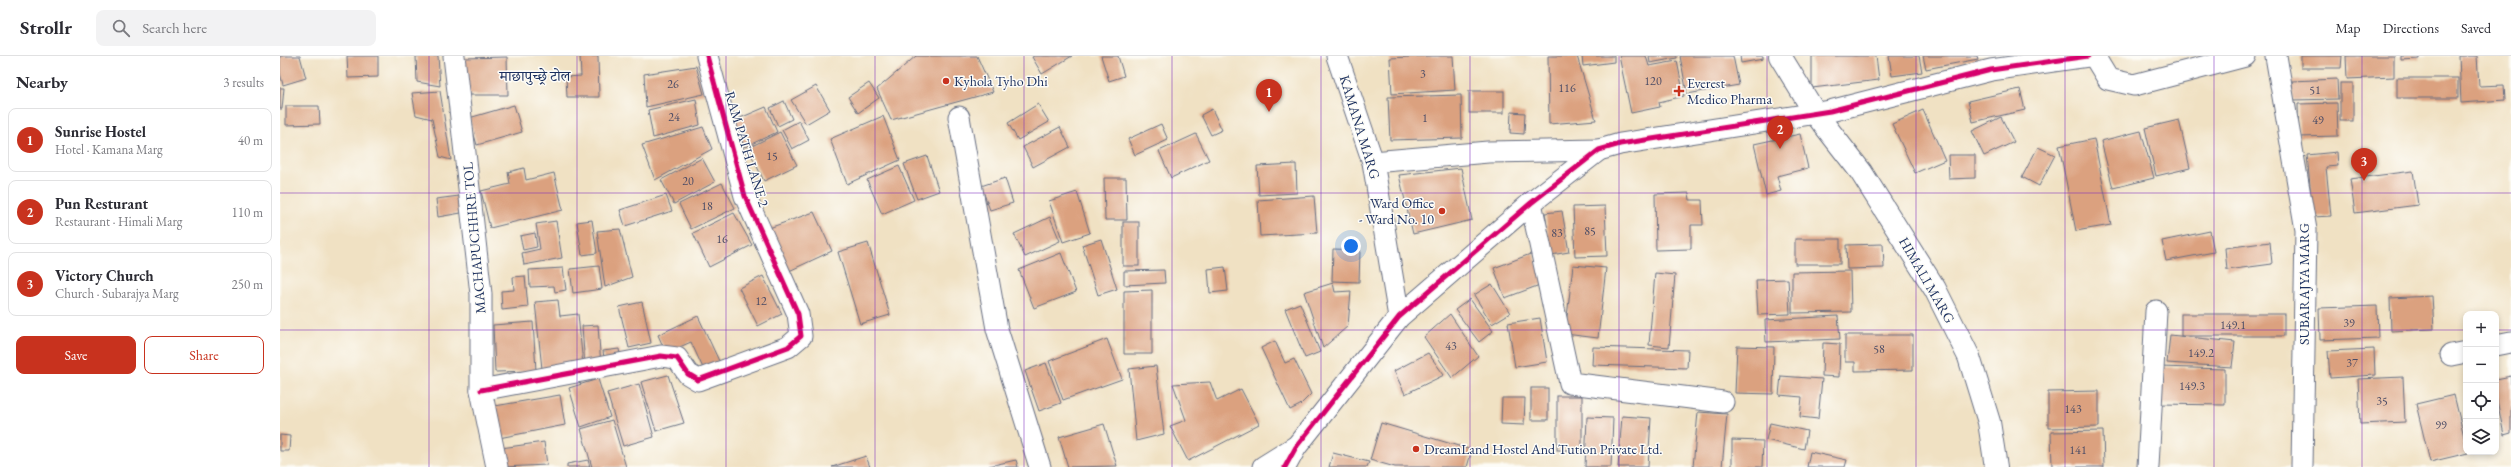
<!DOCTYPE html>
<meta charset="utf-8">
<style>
:root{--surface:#fff;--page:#f2f2f3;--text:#2b2b33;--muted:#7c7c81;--line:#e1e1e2;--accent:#c8321e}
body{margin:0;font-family:"EB Garamond","Noto Serif Devanagari",serif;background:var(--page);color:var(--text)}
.controls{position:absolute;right:12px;bottom:12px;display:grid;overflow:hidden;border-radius:8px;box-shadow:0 2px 6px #0003}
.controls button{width:36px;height:36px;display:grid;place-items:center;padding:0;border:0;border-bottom:1px solid var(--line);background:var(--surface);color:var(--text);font:20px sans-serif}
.you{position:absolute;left:1071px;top:190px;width:14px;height:14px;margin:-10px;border:3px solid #fff;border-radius:50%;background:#1a73e8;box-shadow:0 0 0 6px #1a73e833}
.badge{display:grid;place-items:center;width:26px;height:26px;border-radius:50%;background:var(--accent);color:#fff;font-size:13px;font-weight:700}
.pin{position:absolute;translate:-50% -33px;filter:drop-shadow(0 1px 2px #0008)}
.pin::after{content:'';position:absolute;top:21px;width:14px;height:12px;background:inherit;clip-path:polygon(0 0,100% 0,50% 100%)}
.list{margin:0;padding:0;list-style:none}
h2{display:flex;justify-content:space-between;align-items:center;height:52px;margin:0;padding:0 16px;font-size:17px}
h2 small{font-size:13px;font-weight:400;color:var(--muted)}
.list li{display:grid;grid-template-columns:26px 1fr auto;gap:12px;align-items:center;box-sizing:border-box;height:64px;margin:0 8px 8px;padding:0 8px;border:1px solid var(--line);border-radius:8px}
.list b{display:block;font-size:15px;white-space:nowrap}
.list p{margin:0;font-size:13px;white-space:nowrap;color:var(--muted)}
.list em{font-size:13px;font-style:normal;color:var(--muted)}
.actions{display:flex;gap:8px;padding:12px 16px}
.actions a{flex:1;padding:9px 0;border:1px solid var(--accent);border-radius:8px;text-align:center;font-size:14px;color:var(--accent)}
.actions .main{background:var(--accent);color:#fff}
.icon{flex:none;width:22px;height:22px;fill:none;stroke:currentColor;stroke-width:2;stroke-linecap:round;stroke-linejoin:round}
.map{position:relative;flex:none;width:2231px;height:411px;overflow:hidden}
header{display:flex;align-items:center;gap:24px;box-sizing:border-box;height:56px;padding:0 20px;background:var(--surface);border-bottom:1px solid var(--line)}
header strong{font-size:19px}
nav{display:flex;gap:22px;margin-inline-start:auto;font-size:14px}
.search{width:280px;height:36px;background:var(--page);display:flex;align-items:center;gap:10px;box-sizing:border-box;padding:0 14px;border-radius:8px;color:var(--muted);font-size:15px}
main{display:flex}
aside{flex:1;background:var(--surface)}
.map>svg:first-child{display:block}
.building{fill:#dba17f}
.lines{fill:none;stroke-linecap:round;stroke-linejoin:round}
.minor-casing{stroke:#666d81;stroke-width:23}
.primary-casing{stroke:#666d81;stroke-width:24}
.minor{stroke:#fff;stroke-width:21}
.primary{stroke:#fff;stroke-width:22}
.cycleway-casing{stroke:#fdfcf7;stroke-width:8}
.cycleway{stroke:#d6006c;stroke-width:5}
.grid{fill:none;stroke:#7b2cbf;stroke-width:1;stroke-opacity:0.55}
.poi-dot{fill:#c8321e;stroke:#fdfcf7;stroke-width:1.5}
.labels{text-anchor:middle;stroke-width:3;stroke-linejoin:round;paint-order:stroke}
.number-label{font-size:12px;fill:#4b4c66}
.poi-label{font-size:14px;fill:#1b2f5e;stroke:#fdfcf7;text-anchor:start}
.street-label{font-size:14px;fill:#1b2f5e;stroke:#fdfcf7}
.neighbourhood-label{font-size:15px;fill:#1b2f5e;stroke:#fdfcf7}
</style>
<header>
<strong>Strollr</strong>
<div class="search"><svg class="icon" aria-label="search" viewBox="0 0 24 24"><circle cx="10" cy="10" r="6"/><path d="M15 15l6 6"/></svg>Search here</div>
<nav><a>Map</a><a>Directions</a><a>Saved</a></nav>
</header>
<main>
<aside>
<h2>Nearby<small>3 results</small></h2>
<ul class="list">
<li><span class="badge">1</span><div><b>Sunrise Hostel</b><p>Hotel · Kamana Marg</p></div><em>40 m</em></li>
<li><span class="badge">2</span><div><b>Pun Resturant</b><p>Restaurant · Himali Marg</p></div><em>110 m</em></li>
<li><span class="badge">3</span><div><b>Victory Church</b><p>Church · Subarajya Marg</p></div><em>250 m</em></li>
</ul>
<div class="actions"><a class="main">Save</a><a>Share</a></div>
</aside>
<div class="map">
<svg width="2231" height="411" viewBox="0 0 2231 411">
<rect width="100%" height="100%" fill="#fdfcf7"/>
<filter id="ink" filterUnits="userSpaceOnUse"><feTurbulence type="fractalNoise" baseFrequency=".025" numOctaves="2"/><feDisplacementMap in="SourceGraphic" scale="8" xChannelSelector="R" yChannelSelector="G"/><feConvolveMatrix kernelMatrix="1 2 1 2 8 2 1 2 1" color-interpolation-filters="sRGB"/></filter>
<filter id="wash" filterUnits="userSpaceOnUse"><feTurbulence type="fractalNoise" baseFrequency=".012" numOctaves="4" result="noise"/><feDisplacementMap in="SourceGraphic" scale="16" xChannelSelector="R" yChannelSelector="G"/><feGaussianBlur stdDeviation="0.9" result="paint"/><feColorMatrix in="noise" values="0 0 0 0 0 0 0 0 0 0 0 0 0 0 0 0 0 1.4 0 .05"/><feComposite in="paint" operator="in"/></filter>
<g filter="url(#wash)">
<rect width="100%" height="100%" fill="#f0e1c3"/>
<g id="blocks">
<g class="building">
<path d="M0,0H20L26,22L3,29L0,17Z"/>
<path d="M67,0H98V21L68,22Z"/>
<path d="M136,0H158L160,30L137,26Z"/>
<path d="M300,0H318L319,41H287L286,21L301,20Z"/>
<path d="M636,0H697L713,36L611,64L597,33Z"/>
<path d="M754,0H792L762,18L752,1Z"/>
<path d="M821,0H838L844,20L829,25Z"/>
<path d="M1148,0H1173L1175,34L1112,38L1110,2Z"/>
<path d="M1268,0H1297L1316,64L1269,68Z"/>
<path d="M1302,0H1334V6L1303,10Z"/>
<path d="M1339,0H1366L1369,10L1397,5L1404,40L1379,46L1380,51L1351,57Z"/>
<path d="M1369,0H1397V2L1370,7Z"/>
<path d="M1400,0H1453L1459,29L1407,38Z"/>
<path d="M1460,0H1483V3L1461,7Z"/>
<path d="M1532,0H1596L1599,24L1532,32Z"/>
<path d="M1609,0H1639L1642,16L1612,20Z"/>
<path d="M1643,0H1697L1698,3L1646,13Z"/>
<path d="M2021,0H2062L2061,12H2021Z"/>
<path d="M2066,0H2114V21L2067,23Z"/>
<path d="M2121,0H2139V3L2121,4Z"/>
<path d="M2179,0H2197L2199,30L2224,29L2225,44L2181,47Z"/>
<path d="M227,1L228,39H184V2Z"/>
<path d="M416,10L424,38L366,51L364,18Z"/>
<rect x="2117" y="22" width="61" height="20"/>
<path d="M2057,23L2058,43L2013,44L2012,25Z"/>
<path d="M589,27L599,42L578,57L568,41Z"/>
<rect x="2060" y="27" width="13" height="38"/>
<path d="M536,30L550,54L526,68L511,44Z"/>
<path d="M0,32H4L2,53H0Z"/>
<path d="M1740,33L1745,54L1693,66L1688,45Z"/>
<path d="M160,35L171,104L160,101L152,63L136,59L132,37Z"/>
<rect x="1189" y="35" width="35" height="22"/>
<path d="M1181,39L1182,82L1110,84L1108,41Z"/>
<path d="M416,43L420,69L373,82L368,54Z"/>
<path d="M504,45L512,63L498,70L490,52Z"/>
<path d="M2057,47L2058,80L2019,81L2018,48Z"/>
<path d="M758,48L769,66L738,84L728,67Z"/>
<path d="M234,49L242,76L197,89L189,62Z"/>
<path d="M6,50H39L40,68L6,69Z"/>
<path d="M486,51L497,76L465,91L453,65Z"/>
<path d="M932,53L942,74L931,79L921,59Z"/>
<path d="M1643,54L1665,104L1635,117L1612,68Z"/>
<path d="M1231,56L1245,57L1244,78L1230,77Z"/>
<path d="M603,60L620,104L567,128L550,83Z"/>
<path d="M1721,61L1734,86L1704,100L1692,75Z"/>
<path d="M1899,64L1910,112L1876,120L1865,72Z"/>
<path d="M519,65L529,84L512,93L502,74Z"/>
<path d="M881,68L888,84L855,99L848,83Z"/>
<path d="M423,71L432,93L375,124L362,89Z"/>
<path d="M780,71L790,91L753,111L743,91Z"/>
<path d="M1861,75L1874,122L1833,132L1821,85Z"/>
<path d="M500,76L517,109L484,125L468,92Z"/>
<path d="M916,78L929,104L891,122L879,95Z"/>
<path d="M1520,78L1528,112L1497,120L1501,135L1486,139L1474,88Z"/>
<path d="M1814,83L1831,169L1796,175L1779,90Z"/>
<path d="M1758,91L1775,99L1759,130L1742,121Z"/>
<path d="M2057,96L2058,110L2046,111L2051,160L2033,161L2027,99Z"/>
<path d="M1668,99H1695V122L1669,123Z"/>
<path d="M647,100L659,135L637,143L624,108Z"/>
<path d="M422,102L435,126L394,148L381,124Z"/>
<path d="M1016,108L1017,137L979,139L977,110Z"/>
<path d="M619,110L634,144L602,158L587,124Z"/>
<path d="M244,112L246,124L274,117L283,154L210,172L201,135L230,128L228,116Z"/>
<path d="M1181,112L1192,164L1133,178L1119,119Z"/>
<path d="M2133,115L2138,149L2075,157L2070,123Z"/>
<path d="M725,122L733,147L710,154L701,130Z"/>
<path d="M824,122H846L847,164H825Z"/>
<path d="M442,127L455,152L411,173L399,148Z"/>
<path d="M797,136L810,177L783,186L769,145Z"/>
<path d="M1409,137L1410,144H1422L1423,169H1411V193L1376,194L1375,138Z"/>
<path d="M386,139L392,155L345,170L340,154Z"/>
<path d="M179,140L181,157L158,161L156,143Z"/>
<path d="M1034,140L1037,177L980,180L978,144Z"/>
<path d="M1325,150L1327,200L1295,201L1293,151Z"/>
<path d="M1282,155L1289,196L1271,199L1265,157Z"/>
<path d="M534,156L552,195L507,216L489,172Z"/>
<path d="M454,157L472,189L429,211L413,177Z"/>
<path d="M770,161L780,185L745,201L734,178Z"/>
<path d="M312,164L317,197L302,199L297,166Z"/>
<path d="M276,165L282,202L244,209L242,197L260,193L256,168Z"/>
<rect x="843" y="166" width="16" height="44"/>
<path d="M340,173L352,221L325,231L317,175Z"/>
<path d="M1930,175L1934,196L1886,205L1882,185Z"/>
<path d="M255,177L257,191L243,194L240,180Z"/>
<path d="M821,183L837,233L818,239L802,189Z"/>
<rect x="1515" y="183" width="45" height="25"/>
<path d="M1990,186L1992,208L1947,214L1945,192Z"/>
<path d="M588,187L610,259L580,268L558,196Z"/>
<path d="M1603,188L1604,212L1567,213L1566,189Z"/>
<path d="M1053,193L1080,194L1079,226L1052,225Z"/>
<path d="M781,197L796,236L754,252L739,214Z"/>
<path d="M1253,197L1265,227L1225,242L1214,212Z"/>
<path d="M1293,209L1326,212L1318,282L1285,278Z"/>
<path d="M319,210L322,233L293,237L290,213Z"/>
<path d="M945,211L948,235L930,237L928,213Z"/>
<path d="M283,212L286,234L275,236L274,230L250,231L249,214Z"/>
<path d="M884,214L885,227L844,229V215Z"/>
<path d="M1570,215L1571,256L1512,257V216Z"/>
<path d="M1375,217L1395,219L1389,291L1369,289Z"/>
<path d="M245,220L248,251L222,254L221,235L234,234L233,221Z"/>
<path d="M483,220L502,258L478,270L459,232Z"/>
<path d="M1508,223L1510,258L1478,259L1476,224Z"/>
<path d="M1053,227L1055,236L1071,235L1068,270L1043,292L1024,236Z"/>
<path d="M1212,228L1230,257L1212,268L1194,239Z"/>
<path d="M872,234V298H844V235Z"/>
<path d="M2152,240L2154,273L2111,275L2110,242Z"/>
<path d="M1190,243L1213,275L1199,286L1175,254Z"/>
<path d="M278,244L280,260L298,258L303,309L262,313L255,246Z"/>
<path d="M362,246L371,287L349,292L339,251Z"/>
<path d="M1020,247L1040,296L1025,302L1005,253Z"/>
<path d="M2097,250L2098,282L2040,284L2039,252Z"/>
<path d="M1170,258L1198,300L1172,322L1144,281Z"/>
<rect x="1901" y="258" width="103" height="22"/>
<path d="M418,260L439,305L423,312L411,286L386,297L378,279Z"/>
<path d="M1558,260L1560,283L1486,286L1485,264Z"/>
<path d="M1260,262L1267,306L1235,311L1228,267Z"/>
<path d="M253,266L256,315L215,316L213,269Z"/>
<path d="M318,269L321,310L305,311L302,270Z"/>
<path d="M1565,279H1633V314L1575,315V306H1565Z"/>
<path d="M1890,279L1955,286L1952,311L1887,307Z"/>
<path d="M827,283L842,323L783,344L769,305Z"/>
<path d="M995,285L1005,307L1014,303L1031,338L1020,349L1010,354L981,292Z"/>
<path d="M1543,287L1560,288L1559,321L1542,320Z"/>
<path d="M1457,290L1494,291L1493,338L1455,337Z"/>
<path d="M1313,291L1408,294L1407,312L1312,309Z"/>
<path d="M339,293L341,306L325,308L323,295Z"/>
<path d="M2094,293L2095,319L2050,322L2048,295Z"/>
<path d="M1148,297L1164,319L1125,338L1114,315Z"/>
<path d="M766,307L781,347L759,355L745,315Z"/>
<path d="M876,310L884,378L856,385L849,313Z"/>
<path d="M1880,311L1945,313V349L1879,348Z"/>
<path d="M388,319L404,367L376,375L361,326Z"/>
<path d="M1501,320L1542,323L1538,363L1520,361L1522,341L1499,339Z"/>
<path d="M2231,320V377L2224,379L2216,339V323Z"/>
<path d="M2123,321L2125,366L2080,368L2078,323Z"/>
<path d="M318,323L330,361L301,371L289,332Z"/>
<path d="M930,326L937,345L961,333L979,368L908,405L890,370L906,364L893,328Z"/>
<path d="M359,328L374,381L343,390L327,337Z"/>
<rect x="1251" y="332" width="17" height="32"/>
<path d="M1819,335V371L1768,372V336Z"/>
<path d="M280,339L285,369L219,382L215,350Z"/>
<path d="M2174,339L2188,397L2150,406L2136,348Z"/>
<rect x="1277" y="340" width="25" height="54"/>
<path d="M1222,342H1245L1244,369L1221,368Z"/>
<path d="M1418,356L1447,358L1442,411H1413Z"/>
<path d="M1342,360L1371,362L1368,411H1338Z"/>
<path d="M1307,361L1333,362L1331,411H1305Z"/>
<path d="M332,364L346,411H312L301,373Z"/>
<path d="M1101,367L1192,394L1187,411H1115L1090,404Z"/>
<path d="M1490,367L1527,375L1524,393L1486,384Z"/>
<path d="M824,368L837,410L788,411L779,381Z"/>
<path d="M1823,375L1824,411H1772L1771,376Z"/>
<path d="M0,379L10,380L9,395H0Z"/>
<path d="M1452,384L1483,385L1482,411H1452Z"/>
<path d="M264,386L267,409L223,411L221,392Z"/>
<path d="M1530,396L1567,404L1565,411H1527Z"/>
<path d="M1053,397L1089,406L1087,411H1049Z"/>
<path d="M586,400L590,411H552Z"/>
<path d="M308,404L310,411H287V408Z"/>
<path d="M736,404L738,411H709V410Z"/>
</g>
</g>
</g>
<g filter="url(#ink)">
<use href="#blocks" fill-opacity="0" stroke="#666d81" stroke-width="1"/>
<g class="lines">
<defs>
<g id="minor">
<path d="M174,0L201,238V334L217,411"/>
<path d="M1057,0L1093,106L1119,261"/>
<path d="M1814,0L1828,23L1854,29L1965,0"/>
<path d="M1996,0L2026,174L2022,411"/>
<path d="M679,61L717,273L760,411"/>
<path d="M1093,106L1208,96L1319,94"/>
<path d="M1251,147L1290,327L1443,346"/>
<path d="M2216,289L2231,286"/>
<path d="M2171,299L2186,296"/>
<path d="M201,334L381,300L397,302L408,318L418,324L508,291L521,280L518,258L465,140L427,0"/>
<path d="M983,411L1015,391"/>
<path d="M1005,411L1016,391L1119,261L1251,147L1319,94L1340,88L1550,55L1711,14L1808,0"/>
<path d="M1868,411L1876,255"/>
</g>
<path id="primary" d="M1500,0L1535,57L1581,116L1655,233L1689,301L1709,366L1716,411"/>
</defs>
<use href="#minor" class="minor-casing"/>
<use href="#primary" class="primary-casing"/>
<use href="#minor" class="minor"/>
<use href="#primary" class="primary"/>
<defs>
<g id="cycleway">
<path d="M201,334L381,300L397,302L408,318L418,324L508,291L521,280L518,258L465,140L427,0"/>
<path d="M1005,411L1016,391L1119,261L1251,147L1319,94L1340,88L1550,55L1711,14L1808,0"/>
</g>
</defs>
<use href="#cycleway" class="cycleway-casing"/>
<use href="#cycleway" class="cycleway"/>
</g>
</g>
<path class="grid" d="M149,0V411M297,0V411M446,0V411M595,0V411M744,0V411M892,0V411M1041,0V411M1190,0V411M1339,0V411M1487,0V411M1636,0V411M1785,0V411M1934,0V411M2082,0V411M0,137H2231M0,274H2186M2216,274H2231"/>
<g class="poi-dot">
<circle cx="666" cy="25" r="4"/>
<path d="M1397 29h4v4h4v4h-4v4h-4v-4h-4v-4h4z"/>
<circle cx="1162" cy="155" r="4"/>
<circle cx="1136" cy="393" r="4"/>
</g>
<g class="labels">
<g class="number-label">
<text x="1143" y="22">3</text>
<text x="1373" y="29">120</text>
<text x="393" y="32">26</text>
<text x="1287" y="36">116</text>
<text x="2035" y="38">51</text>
<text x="394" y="65">24</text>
<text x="1145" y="66">1</text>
<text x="2038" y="68">49</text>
<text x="492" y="104">15</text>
<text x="408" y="129">20</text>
<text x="427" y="154">18</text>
<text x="1310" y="179">85</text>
<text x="1277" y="181">83</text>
<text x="442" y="187">16</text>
<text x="481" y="249">12</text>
<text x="2069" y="271">39</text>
<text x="1953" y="273">149.1</text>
<text x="1171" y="294">43</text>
<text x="1599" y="297">58</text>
<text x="1921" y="301">149.2</text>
<text x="2072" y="311">37</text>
<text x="1912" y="334">149.3</text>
<text x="2102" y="349">35</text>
<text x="1793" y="357">143</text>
<text x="2161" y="373">99</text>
<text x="1798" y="398">141</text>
</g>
<g class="poi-label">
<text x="674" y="30">Kyhola Tyho Dhi</text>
<text x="1407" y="32">Everest<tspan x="1407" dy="16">Medico Pharma</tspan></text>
<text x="1154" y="152" text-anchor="end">Ward Office<tspan x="1154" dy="16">- Ward No. 10</tspan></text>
<text x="1144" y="398">DreamLand Hostel And Tution Private Ltd.</text>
</g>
<g class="street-label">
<text transform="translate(1080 71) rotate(73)" y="5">KAMANA MARG</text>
<text transform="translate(467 93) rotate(73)" y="5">RAM PATH LANE 2</text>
<text transform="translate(194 182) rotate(-95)" y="5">MACHAPUCHHRE TOL</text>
<text transform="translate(1647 224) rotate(60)" y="5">HIMALI MARG</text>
<text transform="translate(2024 228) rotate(-90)" y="5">SUBARAJYA MARG</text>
</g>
<g class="neighbourhood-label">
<text x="255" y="25">माछापुच्छ्रे टोल</text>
</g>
</g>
</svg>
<div class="controls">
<button>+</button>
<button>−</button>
<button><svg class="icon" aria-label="locate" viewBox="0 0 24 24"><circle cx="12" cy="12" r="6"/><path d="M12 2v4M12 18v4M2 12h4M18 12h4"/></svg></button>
<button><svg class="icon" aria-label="layers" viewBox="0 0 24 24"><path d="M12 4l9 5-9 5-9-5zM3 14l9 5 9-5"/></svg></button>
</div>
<div class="you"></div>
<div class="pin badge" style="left:989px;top:56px">1</div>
<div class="pin badge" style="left:1500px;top:93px">2</div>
<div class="pin badge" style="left:2084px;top:125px">3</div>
</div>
</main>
